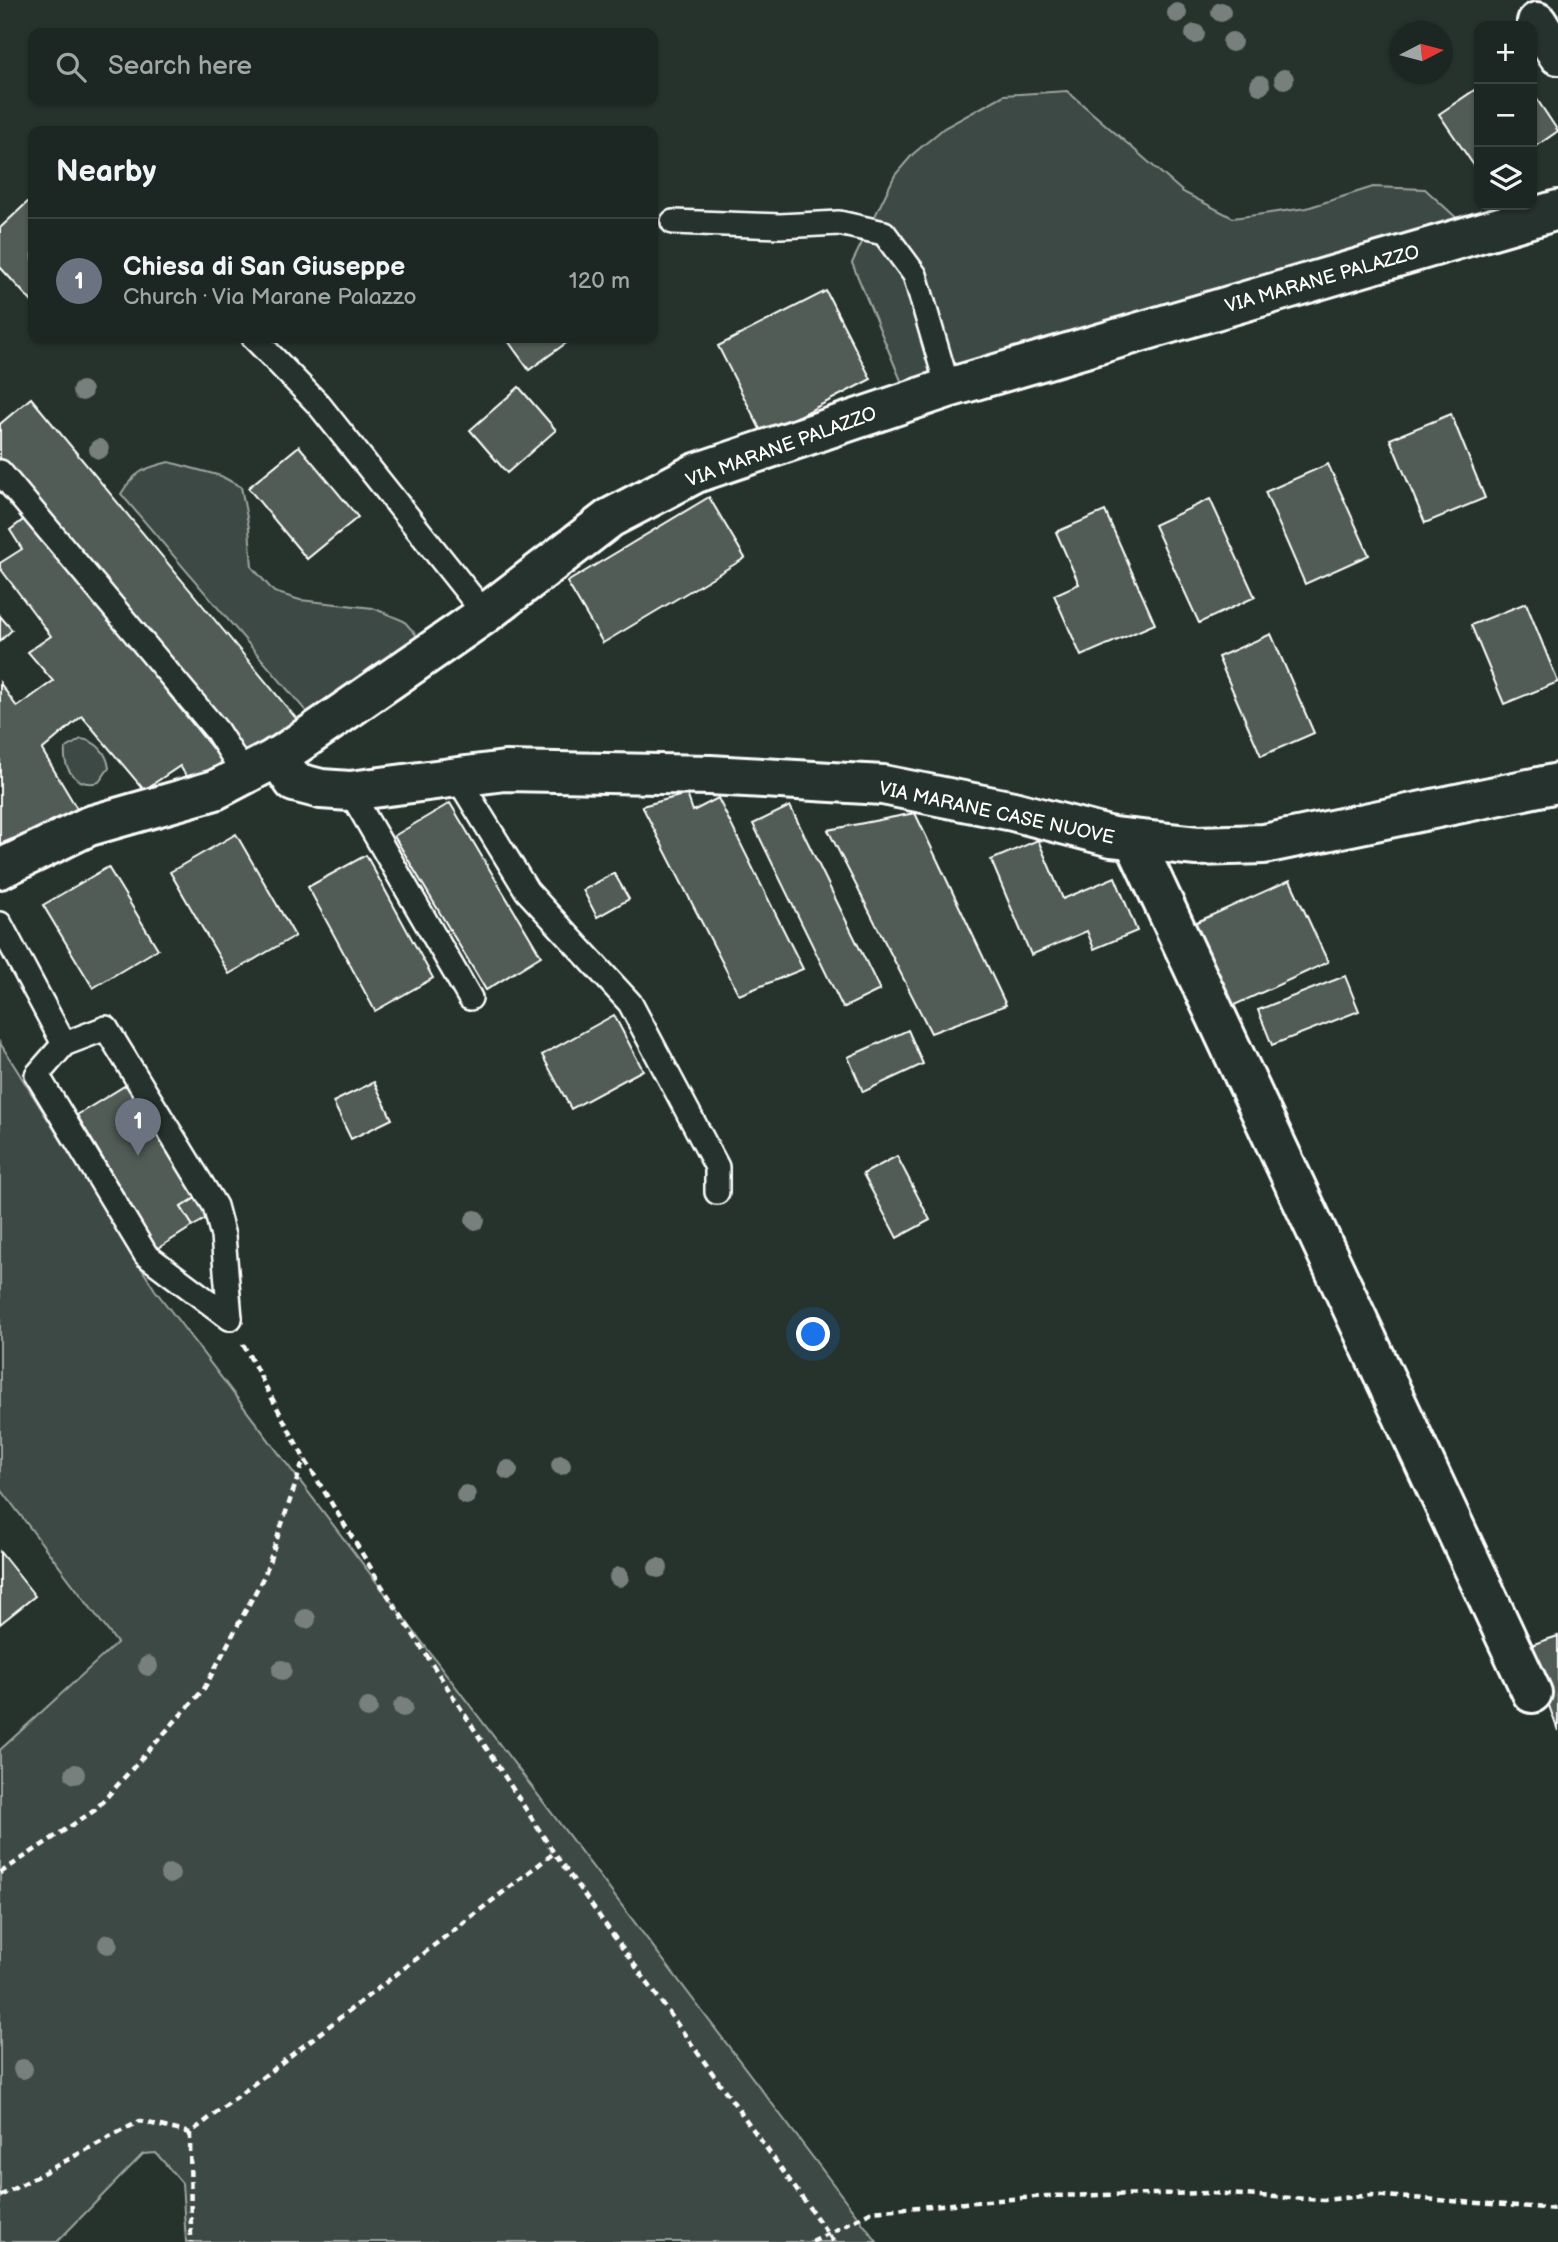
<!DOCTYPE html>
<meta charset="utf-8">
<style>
:root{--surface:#1c2622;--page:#29322f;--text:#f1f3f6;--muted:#a0a5a5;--line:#3a4340;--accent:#ff9aa2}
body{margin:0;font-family:"Balsamiq Sans",sans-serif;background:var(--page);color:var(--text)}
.controls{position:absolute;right:21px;top:21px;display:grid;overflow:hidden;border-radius:14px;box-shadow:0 2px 5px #0004}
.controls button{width:63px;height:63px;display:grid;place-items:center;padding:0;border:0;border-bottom:2px solid var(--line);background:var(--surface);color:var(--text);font:35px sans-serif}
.compass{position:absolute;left:1390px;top:21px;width:63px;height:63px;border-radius:50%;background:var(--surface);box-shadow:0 2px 5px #0004;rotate:84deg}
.you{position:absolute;left:814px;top:1335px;width:24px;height:24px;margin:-18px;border:5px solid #fff;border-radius:50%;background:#1a73e8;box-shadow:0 0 0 10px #1a73e833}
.badge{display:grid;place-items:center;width:46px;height:46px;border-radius:50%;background:var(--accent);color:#fff;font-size:23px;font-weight:700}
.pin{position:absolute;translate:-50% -58px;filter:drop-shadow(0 2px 4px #0008)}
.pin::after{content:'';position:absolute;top:37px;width:24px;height:21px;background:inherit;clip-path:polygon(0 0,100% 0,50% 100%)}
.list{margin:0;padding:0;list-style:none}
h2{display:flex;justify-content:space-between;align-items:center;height:91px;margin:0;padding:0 28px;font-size:30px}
h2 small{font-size:23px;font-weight:400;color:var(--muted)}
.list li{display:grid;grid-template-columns:46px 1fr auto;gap:21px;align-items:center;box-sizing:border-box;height:126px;padding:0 28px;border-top:2px solid var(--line)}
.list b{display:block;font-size:26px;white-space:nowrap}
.list p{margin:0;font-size:23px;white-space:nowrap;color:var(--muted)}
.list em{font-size:23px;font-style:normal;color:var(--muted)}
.icon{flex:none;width:38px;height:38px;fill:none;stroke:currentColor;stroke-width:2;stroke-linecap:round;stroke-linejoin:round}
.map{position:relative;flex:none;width:1558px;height:2242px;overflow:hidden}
.search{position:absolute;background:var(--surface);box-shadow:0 2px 5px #0004;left:28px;top:28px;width:630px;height:77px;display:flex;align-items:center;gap:18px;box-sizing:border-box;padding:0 24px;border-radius:14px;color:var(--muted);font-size:26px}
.panel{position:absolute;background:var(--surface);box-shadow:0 2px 5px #0004;left:28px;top:126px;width:630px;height:217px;border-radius:14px}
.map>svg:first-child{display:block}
.green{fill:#3e4944;stroke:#9ea4a2;stroke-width:2}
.building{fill:#515c57;stroke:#fff;stroke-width:2}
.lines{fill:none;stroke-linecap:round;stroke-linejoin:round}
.lane-casing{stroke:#fff;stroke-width:28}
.street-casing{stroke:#fff;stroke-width:44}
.secondary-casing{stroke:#fff;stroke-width:44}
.path{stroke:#fff;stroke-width:4.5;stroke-dasharray:7 5;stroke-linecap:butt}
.lane{stroke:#26332d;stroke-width:23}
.street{stroke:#26332d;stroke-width:38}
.secondary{stroke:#26332d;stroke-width:38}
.tree{fill:#78807d}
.labels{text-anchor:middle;stroke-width:5;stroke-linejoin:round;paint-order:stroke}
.street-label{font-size:19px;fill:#fff;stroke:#26332d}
</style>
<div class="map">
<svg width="1558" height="2242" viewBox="0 0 1558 2242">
<rect width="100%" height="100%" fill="#26332d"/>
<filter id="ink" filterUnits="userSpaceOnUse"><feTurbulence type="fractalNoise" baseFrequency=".0143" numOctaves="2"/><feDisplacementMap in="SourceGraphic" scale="14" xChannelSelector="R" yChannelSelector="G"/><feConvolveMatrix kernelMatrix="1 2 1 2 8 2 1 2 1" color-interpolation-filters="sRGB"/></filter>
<g filter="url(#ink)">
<g class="green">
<path d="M1067,91L1183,192L1233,218L1307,208L1373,187L1425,189L1460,221L902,383L852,263L895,175L913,154L944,128L1004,95Z"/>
<path d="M169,462L221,476L241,487L249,528L252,567L274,592L300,600L373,608L404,621L419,638L310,716L121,494C134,472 144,468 169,462Z"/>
<path d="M81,739C97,741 107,753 109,768L99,782C77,788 63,770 65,749Z"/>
<path d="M0,1043L155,1290L877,2242H186L182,2183L156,2153L143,2154L57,2242H0V1750L117,1643L0,1488Z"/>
</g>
<g class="building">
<path d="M1479,87V173L1439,114Z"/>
<path d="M1532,92L1558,131L1532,149Z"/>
<path d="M33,197V301L32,302L0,267V228Z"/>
<path d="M826,291L871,379L763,435L718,346Z"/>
<path d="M506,338H573L529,370Z"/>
<path d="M519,387L556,430L507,473L470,430Z"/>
<path d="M31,398L300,723L252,763L0,458V424Z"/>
<path d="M1451,414L1485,498L1425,523L1390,439Z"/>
<path d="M299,446L358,517L307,559L248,488Z"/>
<path d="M1328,464L1369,555L1305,584L1265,492Z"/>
<path d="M709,497L745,558L603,643L567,582Z"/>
<path d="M1210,499L1255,597L1199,623L1154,525Z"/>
<path d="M1105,511L1155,624L1081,656L1054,595L1079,584L1056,532Z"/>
<path d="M27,517L227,767L187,777L180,766L144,790L82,716L42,750L79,812L0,844V683L17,707L53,681L28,652L51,636L0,568V563L22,549L10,530Z"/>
<path d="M1526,603L1558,682L1504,704L1471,625Z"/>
<path d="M0,616L12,630L0,641Z"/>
<path d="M1271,634L1314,733L1261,756L1218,657Z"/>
<path d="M687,794L693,811L718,798L803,969L739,995L642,806Z"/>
<path d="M450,803L541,956L486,990L394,836Z"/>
<path d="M790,806L880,990L843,1008L753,824Z"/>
<path d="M915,813L1006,1005L931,1033L828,830Z"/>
<path d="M236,834L295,936L229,974L170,872Z"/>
<path d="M1038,840L1063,899L1115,877L1137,931L1094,949L1087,931L1031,955L991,860Z"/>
<path d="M366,855L433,978L375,1011L308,887Z"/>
<path d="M108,867L158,949L93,988L43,905Z"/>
<path d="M614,873L629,899L597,917L583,890Z"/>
<path d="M1290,880L1328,962L1228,1008L1190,925Z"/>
<path d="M1345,976L1359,1011L1272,1045L1258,1010Z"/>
<path d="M614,1015L643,1070L571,1109L542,1055Z"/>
<path d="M908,1030L923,1064L863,1092L848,1057Z"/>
<path d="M131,1082L199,1196L181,1207L193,1226L157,1249L77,1115Z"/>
<path d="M374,1082L392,1119L351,1139L333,1102Z"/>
<path d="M897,1156L930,1220L897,1238L863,1174Z"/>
<path d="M199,1196L211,1216L193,1226L181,1207Z"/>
<path d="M0,1552L35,1596L0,1624Z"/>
<path d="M1558,1636V1731L1528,1646Z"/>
</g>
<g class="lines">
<defs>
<g id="lane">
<path d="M673,222L780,226L839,223L884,233L915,275L948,388"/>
<path d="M254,338L319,405L485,614"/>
<path d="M0,472L217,731L245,775"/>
<path d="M457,777L527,891L630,1003L717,1167V1192"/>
<path d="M350,791L470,998"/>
<path d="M0,924L64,1044L106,1028L215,1206L223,1236L230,1318"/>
<path d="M64,1044L37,1075L146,1255L230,1318"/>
</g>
<g id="street">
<path d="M1537,22L1558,55"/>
<path d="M277,757L294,782L321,789L350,791L505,771L710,775L883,785L1013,811L1112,837L1197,846L1264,844L1558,783"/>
<path d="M1134,840L1532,1693"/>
</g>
<path id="secondary" d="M0,869L89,826L215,790L280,756L485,614L610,518L696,473L948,388L1558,210"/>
</defs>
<use href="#lane" class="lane-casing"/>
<use href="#street" class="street-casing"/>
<use href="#secondary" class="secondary-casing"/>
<g class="path">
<path d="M243,1344L304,1458L380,1583L554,1853L834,2242"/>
<path d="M0,1873L95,1810L204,1689L265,1574L304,1459"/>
<path d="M190,2133L191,2242"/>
<path d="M0,2196L140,2121L190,2133L554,1853"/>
<path d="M812,2242L872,2211L1046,2196L1210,2193L1324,2200L1371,2195L1558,2209"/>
</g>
<use href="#lane" class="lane"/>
<use href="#street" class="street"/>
<use href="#secondary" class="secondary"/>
</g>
<g class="tree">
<circle cx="1221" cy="12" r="10"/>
<circle cx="1177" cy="13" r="10"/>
<circle cx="1195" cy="34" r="10"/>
<circle cx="1232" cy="42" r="10"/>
<circle cx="1284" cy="79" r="10"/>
<circle cx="1260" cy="85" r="10"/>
<circle cx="82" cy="391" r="10"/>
<circle cx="99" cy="449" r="10"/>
<circle cx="475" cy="1220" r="10"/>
<circle cx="561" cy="1465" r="10"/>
<circle cx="508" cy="1470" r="10"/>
<circle cx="466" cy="1495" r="10"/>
<circle cx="658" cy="1568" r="10"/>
<circle cx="619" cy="1577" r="10"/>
<circle cx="306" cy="1619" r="10"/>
<circle cx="148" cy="1666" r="10"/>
<circle cx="282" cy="1670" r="10"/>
<circle cx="403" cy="1707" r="10"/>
<circle cx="368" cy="1708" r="10"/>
<circle cx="75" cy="1774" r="10"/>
<circle cx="170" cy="1874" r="10"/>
<circle cx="108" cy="1944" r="10"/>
<circle cx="23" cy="2069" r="10"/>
</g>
</g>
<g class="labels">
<g class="street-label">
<text transform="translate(1322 278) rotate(-16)" y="7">VIA MARANE PALAZZO</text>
<text transform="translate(781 446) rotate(-20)" y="7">VIA MARANE PALAZZO</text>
<text transform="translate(997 812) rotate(12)" y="7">VIA MARANE CASE NUOVE</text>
</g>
</g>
</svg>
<div class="controls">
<button>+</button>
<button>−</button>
<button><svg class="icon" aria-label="layers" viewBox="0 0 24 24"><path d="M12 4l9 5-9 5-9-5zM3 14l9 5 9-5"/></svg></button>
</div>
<svg class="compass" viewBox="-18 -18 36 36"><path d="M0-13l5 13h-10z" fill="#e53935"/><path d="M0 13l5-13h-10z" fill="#a0a5a5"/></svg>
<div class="you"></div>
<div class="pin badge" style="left:138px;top:1156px;background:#6b7280">1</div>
<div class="search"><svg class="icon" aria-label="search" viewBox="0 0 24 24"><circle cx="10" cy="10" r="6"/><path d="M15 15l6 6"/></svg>Search here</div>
<section class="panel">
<h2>Nearby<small></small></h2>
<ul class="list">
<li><span class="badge" style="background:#6b7280">1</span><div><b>Chiesa di San Giuseppe</b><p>Church · Via Marane Palazzo</p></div><em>120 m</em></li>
</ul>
</section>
</div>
